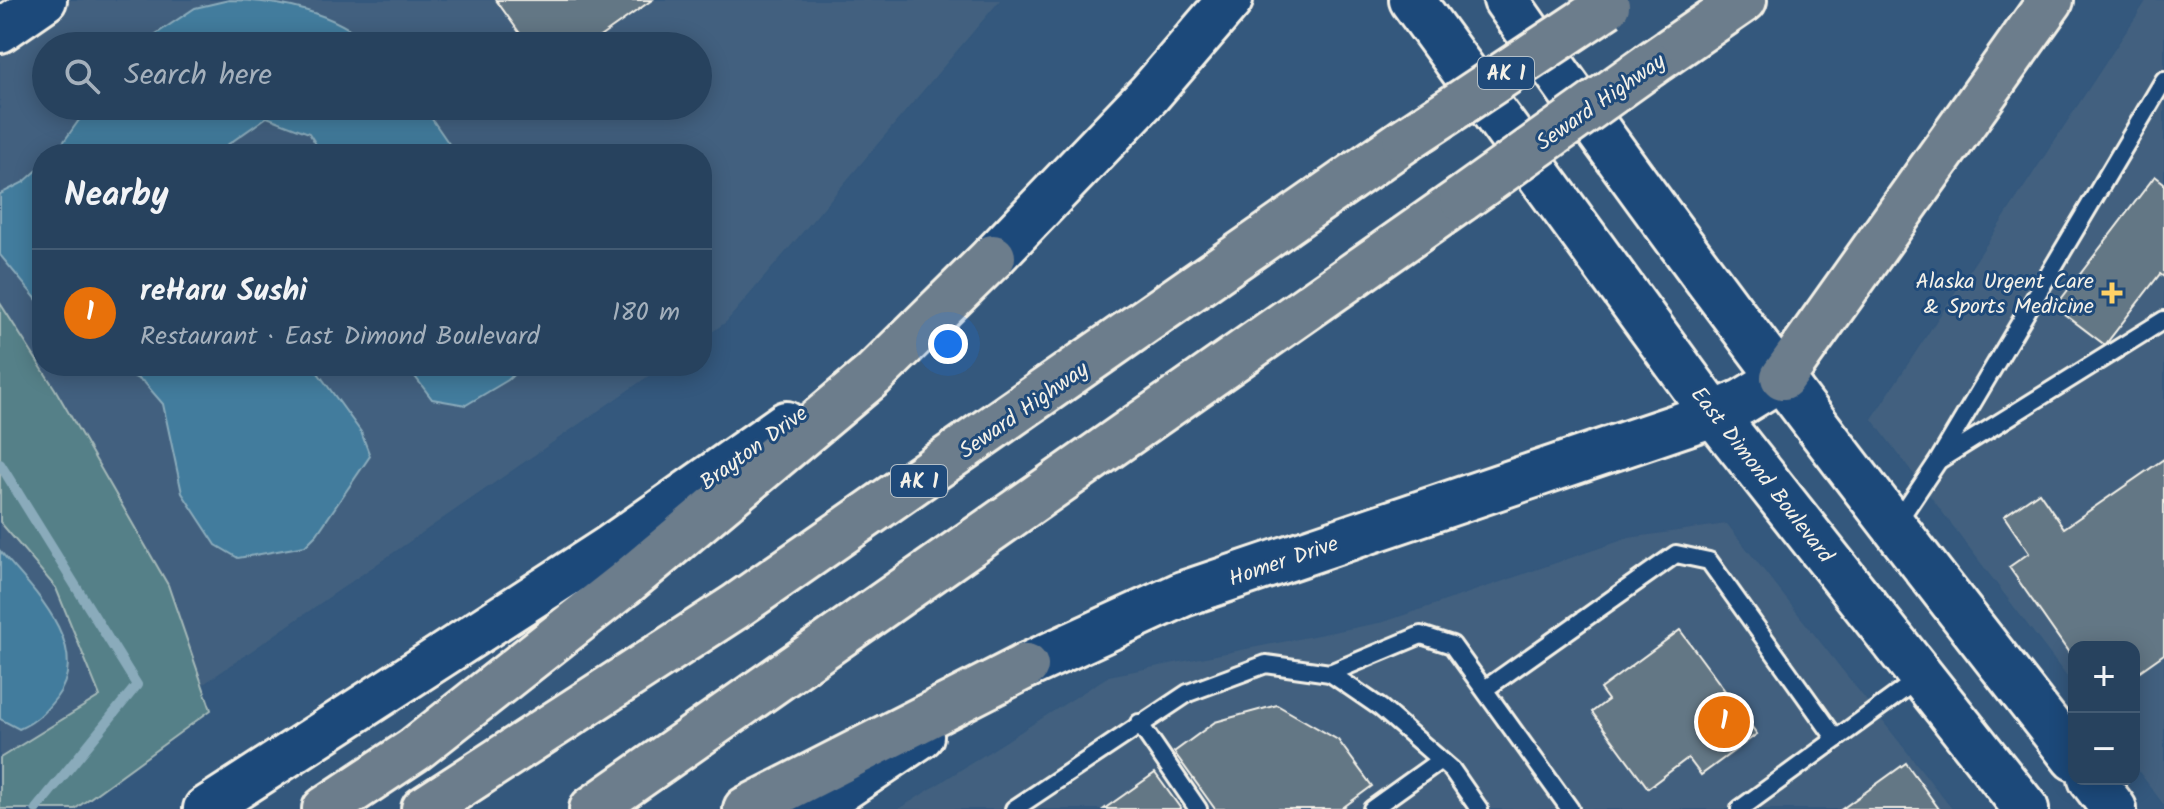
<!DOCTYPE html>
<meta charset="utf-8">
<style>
:root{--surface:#27425e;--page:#2f4964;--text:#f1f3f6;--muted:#a4b0bc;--line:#435b73;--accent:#90b9f0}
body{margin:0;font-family:Kalam,sans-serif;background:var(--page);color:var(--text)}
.controls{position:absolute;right:24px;bottom:24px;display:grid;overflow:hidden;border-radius:16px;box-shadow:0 4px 20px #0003}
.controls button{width:72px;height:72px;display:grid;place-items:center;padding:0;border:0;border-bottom:2px solid var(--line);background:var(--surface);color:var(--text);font:40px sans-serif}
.you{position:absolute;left:948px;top:344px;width:28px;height:28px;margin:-20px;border:6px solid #fff;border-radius:50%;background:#1a73e8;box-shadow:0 0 0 12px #1a73e833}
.badge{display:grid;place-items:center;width:52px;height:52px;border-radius:50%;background:var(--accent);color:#fff;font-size:26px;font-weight:700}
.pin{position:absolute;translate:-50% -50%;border:4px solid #fff;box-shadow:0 2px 8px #0006}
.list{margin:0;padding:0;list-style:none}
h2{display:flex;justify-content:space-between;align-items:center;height:104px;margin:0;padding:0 32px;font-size:34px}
h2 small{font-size:26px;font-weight:400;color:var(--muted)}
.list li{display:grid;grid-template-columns:52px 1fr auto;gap:24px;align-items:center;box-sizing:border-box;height:128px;padding:0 32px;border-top:2px solid var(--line)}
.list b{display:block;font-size:30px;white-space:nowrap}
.list p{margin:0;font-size:26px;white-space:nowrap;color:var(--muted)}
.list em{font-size:26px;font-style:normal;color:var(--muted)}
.icon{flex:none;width:44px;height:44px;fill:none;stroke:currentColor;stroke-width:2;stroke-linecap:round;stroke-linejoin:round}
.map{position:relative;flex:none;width:2164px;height:809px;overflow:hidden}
.search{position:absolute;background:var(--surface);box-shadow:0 4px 20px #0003;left:32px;top:32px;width:680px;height:88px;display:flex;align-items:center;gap:20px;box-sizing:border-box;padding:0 28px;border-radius:44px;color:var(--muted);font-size:30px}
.panel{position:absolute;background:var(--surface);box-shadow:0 4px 20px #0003;left:32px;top:144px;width:680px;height:232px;border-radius:32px}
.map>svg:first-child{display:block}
.built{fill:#42617f;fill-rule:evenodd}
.green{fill:#558088;stroke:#a4b8b8;stroke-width:2}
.water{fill:#437c9d;stroke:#8aabbb;stroke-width:2}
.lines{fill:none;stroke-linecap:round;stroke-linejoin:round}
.stream{stroke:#8aabbb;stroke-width:10}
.building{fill:#647785;stroke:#f4f1e8;stroke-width:2}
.service-casing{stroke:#f4f1e8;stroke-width:22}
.tertiary-casing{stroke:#f4f1e8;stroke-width:48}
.secondary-casing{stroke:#f4f1e8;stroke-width:50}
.motorway-casing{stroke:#f4f1e8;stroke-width:50}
.service{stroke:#1f4a7a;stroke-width:16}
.tertiary{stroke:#1f4a7a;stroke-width:42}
.secondary{stroke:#1f4a7a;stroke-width:44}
.motorway{stroke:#6c7d8c;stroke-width:44}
.motorway-bridge-casing{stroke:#f4f1e8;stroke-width:50;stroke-linecap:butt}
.motorway-bridge{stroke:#6c7d8c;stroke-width:44}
.poi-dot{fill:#ffd166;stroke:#1f4a7a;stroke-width:3}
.labels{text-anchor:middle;stroke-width:6;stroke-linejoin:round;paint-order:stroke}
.shield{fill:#1f4a7a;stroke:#b4bfc7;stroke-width:2}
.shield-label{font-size:20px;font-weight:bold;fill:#f4f1e8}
.street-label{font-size:22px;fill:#f4f1e8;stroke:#1f4a7a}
.poi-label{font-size:22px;fill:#f4f1e8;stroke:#1f4a7a;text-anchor:end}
</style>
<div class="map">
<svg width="2164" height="809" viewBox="0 0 2164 809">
<rect width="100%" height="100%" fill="#34587d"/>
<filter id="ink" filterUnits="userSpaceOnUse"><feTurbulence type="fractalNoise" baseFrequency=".0125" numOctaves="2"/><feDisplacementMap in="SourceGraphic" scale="16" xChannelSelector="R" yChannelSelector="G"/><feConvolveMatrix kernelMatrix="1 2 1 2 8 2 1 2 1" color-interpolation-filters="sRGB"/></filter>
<g filter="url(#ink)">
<g class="built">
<path d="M0,0H1000L726,322L702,339V154H42V366H663L23,809H0ZM46,46H698V106H46Z"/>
<path d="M2147,0H2164V805L2134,765V647H2074V686L1872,419Z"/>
<path d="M1727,524L1952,809H899L1109,676L1384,622L1629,538Z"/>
</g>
<path class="green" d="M0,303L55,389L168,585L211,710L75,809H0V758L100,696L56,588L0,522Z"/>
<g class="water">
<path d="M229,0C276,0 337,12 371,46H138L195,8Z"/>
<path d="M89,106H423L456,154H322L309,133L267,117L223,148L221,154H55Z"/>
<path d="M42,166V306L0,255V194L24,182Z"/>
<path d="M114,366H313L361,432L370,456L317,534L305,546L238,558L216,545L182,493L163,404L144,382Z"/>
<path d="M407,366H523L508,380L466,405L432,399Z"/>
<path d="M0,551C32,588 94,648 56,698C44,713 37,721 19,729L0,719Z"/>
</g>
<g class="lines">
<path class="stream" d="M0,464L137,685L36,809"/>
</g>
<g class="building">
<path d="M496,0H652L587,46H529Z"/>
<path d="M2155,176L2164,183V277L2160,274L2105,345L2055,307Z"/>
<path d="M2164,459V654L2134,675V647H2074V660L2009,567L2029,553L2004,516L2039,492L2064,528Z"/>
<path d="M1680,630L1757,734L1701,775L1688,758L1648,788L1592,712L1608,700L1600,689Z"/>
<path d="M1277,705L1338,740L1372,786L1341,809H1215L1174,752L1215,722Z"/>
<path d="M1906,763L1939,809H1842Z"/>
<path d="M1155,773L1181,809H1104Z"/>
</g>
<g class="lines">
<defs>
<g id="service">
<path d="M1941,459L2164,320"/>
<path d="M1896,524L1938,461L2164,80"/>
<path d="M1330,673L1421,635L1452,645L1570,809"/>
<path d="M1485,689L1676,554L1709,561L1836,739"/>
<path d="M1139,723L1198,809"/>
<path d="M1014,809L1188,693L1266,664L1330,673L1381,708L1452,770L1479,809"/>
<path d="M1372,809L1439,761"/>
<path d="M1740,809L1921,677"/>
</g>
<g id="tertiary">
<path d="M0,31L45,0"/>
<path d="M205,809L608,548L786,423"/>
<path d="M814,809L922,736"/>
</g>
<g id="secondary">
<path d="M1412,0L1707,405L2026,809"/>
<path d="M1506,0C1686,259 1880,510 2074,758"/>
<path d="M993,257L1150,93L1230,0"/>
<path d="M1026,666L1183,594L1714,414L1742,402L1783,377"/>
<path d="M2091,779L2114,809"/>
</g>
<g id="motorway">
<path d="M1651,64L1744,0"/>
<path d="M1783,377L2051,0"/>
<path d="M325,809L414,750L623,585L873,375L993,257"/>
<path d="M424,809L735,607L1405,140"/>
<path d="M592,809L1462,199"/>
<path d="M746,809L1026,666"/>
</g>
</defs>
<use href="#service" class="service-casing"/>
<use href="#tertiary" class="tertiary-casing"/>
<use href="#secondary" class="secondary-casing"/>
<use href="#motorway" class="motorway-casing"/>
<use href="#service" class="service"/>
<use href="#tertiary" class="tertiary"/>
<use href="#secondary" class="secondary"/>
<use href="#motorway" class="motorway"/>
<defs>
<g id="motorway-bridge">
<path d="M1405,140L1607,6"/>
<path d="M1462,199L1651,64"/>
</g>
</defs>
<use href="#motorway-bridge" class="motorway-bridge-casing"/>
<use href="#motorway-bridge" class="motorway-bridge"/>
</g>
</g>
<path class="poi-dot" d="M2108 281h8v8h8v8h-8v8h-8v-8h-8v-8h8z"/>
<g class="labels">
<g class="shield">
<rect x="1478" y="57" width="56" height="32" rx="6"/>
<rect x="891" y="465" width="56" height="32" rx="6"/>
</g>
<g class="shield-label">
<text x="1506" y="80">AK 1</text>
<text x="919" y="488">AK 1</text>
</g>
<g class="street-label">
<text transform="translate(1600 101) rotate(-35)" y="8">Seward Highway</text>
<text transform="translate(1023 409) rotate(-35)" y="8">Seward Highway</text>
<text transform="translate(753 447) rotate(-36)" y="8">Brayton Drive</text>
<text transform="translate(1763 474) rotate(52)" y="8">East Dimond Boulevard</text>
<text transform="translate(1283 560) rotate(-19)" y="8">Homer Drive</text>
</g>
<g class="poi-label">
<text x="2094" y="288">Alaska Urgent Care<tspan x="2094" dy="25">&amp; Sports Medicine</tspan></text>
</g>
</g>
</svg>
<div class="controls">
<button>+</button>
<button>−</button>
</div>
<div class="you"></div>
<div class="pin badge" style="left:1724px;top:722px;background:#e8710a">1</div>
<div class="search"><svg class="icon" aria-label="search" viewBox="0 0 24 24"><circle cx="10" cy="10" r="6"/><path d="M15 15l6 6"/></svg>Search here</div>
<section class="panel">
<h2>Nearby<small></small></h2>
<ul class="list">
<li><span class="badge" style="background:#e8710a">1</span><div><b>reHaru Sushi</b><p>Restaurant · East Dimond Boulevard</p></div><em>180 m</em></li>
</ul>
</section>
</div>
